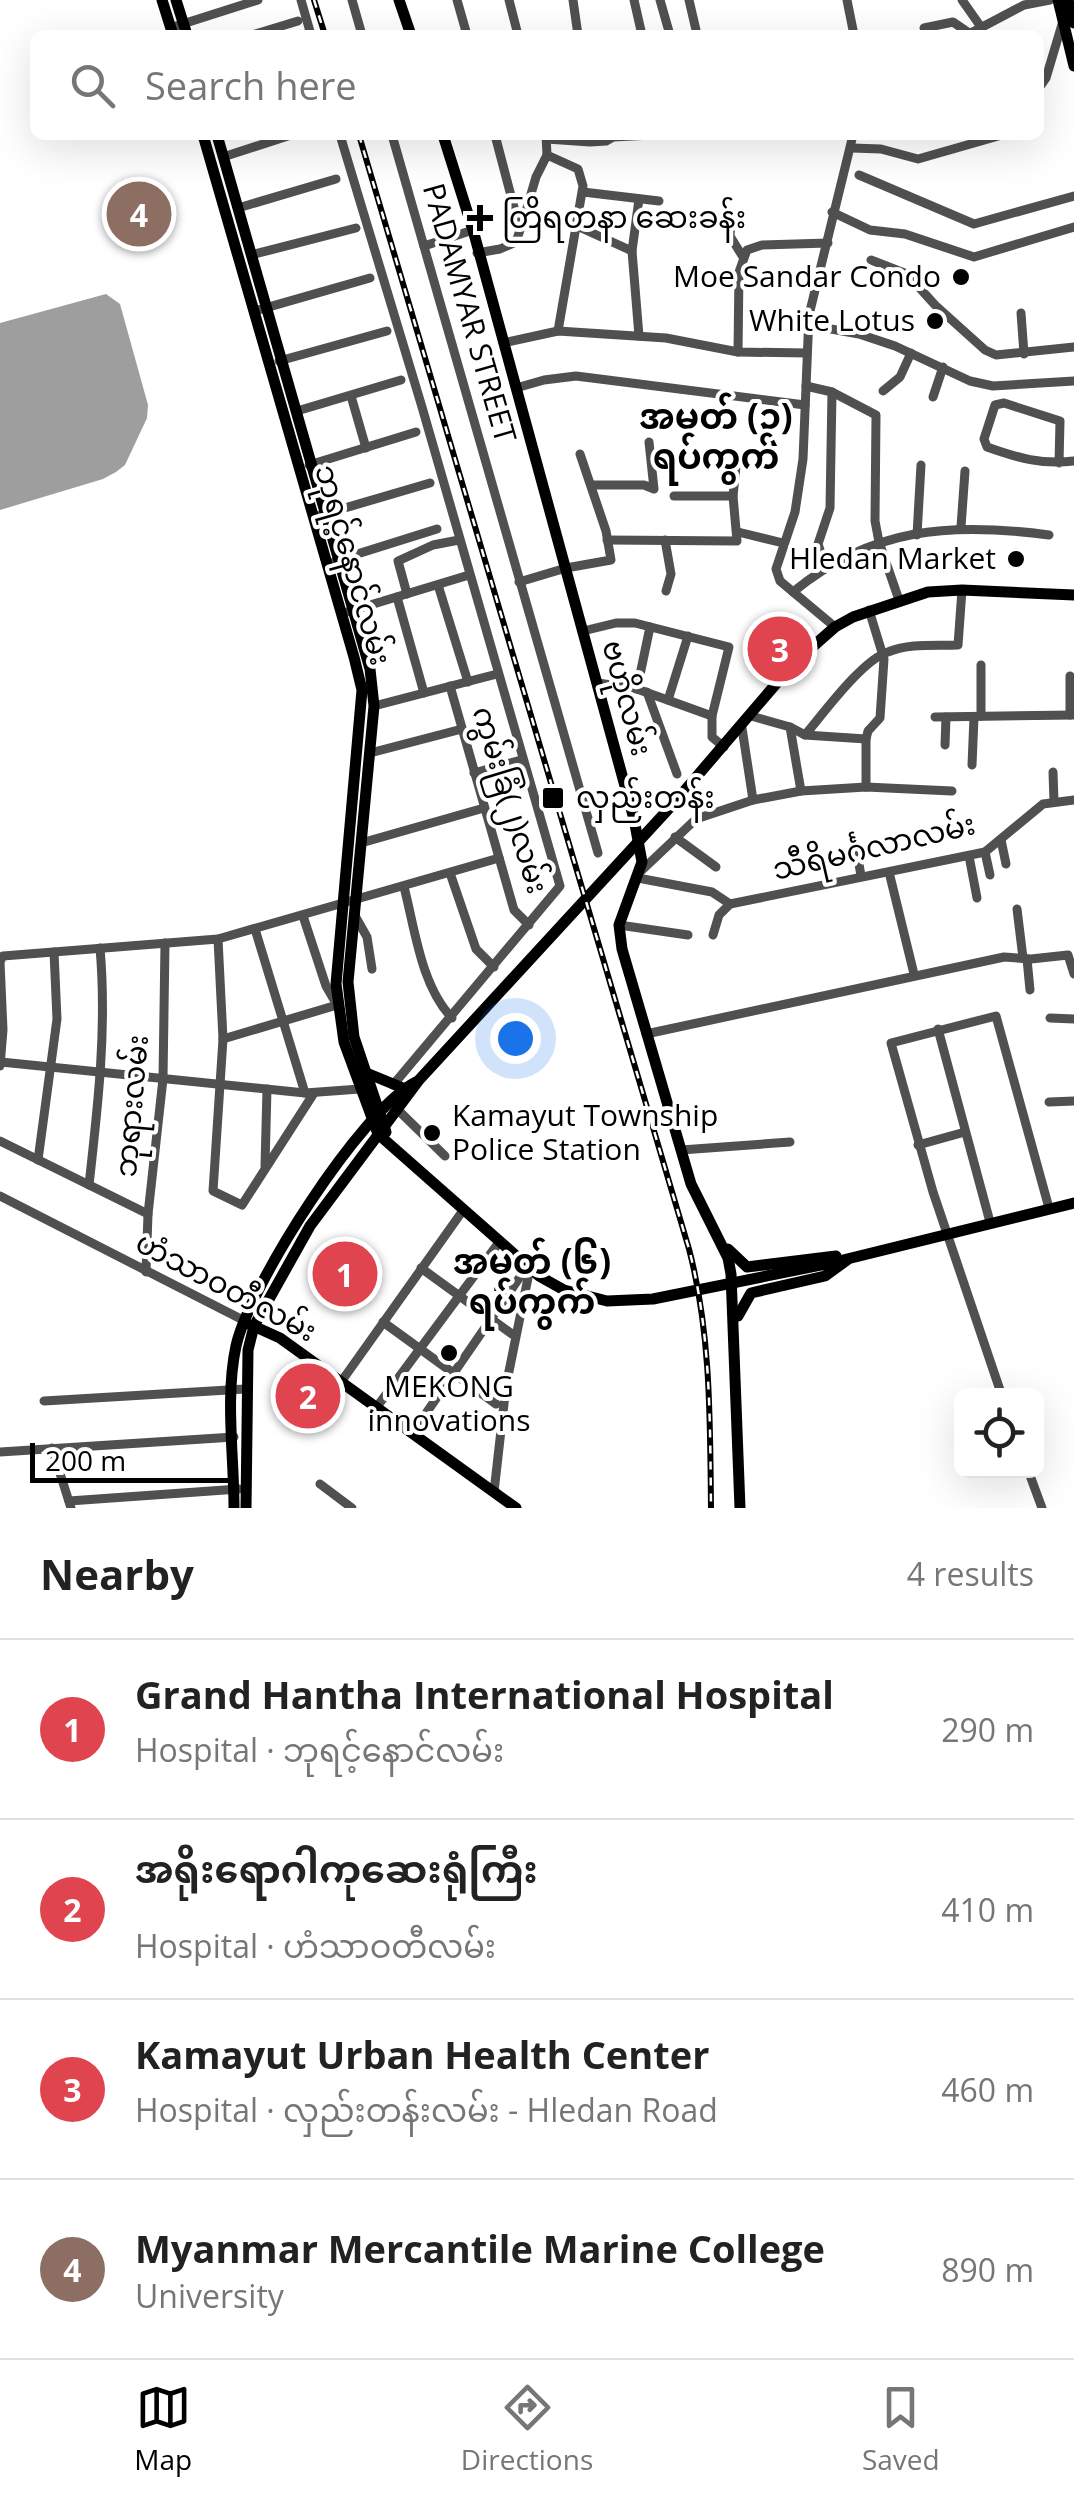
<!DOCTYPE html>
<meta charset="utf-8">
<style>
:root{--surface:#fff;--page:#f2f2f2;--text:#222;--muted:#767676;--line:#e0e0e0;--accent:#000}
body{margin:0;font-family:"Open Sans","Noto Sans Myanmar",sans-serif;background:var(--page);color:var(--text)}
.controls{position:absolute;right:30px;bottom:30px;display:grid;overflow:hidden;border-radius:15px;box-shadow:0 10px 40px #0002}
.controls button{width:90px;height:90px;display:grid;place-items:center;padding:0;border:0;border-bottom:2px solid var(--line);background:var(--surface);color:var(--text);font:50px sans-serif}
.scale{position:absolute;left:30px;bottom:25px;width:205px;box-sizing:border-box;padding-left:10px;border:5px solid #000;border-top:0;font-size:28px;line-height:35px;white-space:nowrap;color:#000;-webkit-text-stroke:8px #fff;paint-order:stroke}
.you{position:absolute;left:515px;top:1038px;width:35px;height:35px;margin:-25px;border:8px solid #fff;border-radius:50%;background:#1a73e8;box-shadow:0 0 0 15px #1a73e833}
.badge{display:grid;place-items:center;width:65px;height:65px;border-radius:50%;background:var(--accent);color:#fff;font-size:32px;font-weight:700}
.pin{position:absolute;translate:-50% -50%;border:5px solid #fff;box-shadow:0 2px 10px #0006}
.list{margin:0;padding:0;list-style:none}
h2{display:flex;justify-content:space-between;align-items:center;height:130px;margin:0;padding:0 40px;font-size:42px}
h2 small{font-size:32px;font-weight:400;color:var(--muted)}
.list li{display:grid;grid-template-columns:65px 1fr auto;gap:30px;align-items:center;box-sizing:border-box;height:180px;padding:0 40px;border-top:2px solid var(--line)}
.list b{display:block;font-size:38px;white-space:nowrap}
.list p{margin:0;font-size:32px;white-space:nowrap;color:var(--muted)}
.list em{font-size:32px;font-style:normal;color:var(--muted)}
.icon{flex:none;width:55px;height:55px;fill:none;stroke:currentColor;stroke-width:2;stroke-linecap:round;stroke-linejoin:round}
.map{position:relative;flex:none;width:1074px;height:1508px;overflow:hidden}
.search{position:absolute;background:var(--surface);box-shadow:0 10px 40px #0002;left:30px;right:30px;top:30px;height:110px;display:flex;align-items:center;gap:25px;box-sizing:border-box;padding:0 35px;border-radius:15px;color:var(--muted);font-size:38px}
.sheet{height:850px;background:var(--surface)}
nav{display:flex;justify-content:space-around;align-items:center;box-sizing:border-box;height:140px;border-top:2px solid var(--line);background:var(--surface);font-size:28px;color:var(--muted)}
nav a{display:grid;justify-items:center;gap:5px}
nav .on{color:var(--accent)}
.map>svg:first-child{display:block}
.water{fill:#9e9e9e}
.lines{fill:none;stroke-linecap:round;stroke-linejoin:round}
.minor{stroke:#505050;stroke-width:9}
.major{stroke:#000;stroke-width:11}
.rail-casing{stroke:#000;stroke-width:6}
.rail{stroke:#fff;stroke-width:2.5;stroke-dasharray:8;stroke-linecap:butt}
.poi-dot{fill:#000;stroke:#fff;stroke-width:4}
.labels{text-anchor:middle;stroke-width:8;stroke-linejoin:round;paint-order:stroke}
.poi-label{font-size:30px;fill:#000;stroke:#fff;text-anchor:start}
.street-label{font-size:30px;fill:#000;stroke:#fff}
.quarter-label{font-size:35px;font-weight:bold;fill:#000;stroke:#fff}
</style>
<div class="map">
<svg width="1074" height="1508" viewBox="0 0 1074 1508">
<rect width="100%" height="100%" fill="#fff"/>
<path class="water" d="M106,294L120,304L148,405L147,418L125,465L116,472L103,479L0,510V323Z"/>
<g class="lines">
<g class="minor">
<path d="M301,0L311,35"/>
<path d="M352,0L362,35"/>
<path d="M457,0L467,35"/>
<path d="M509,0L518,35"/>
<path d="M573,0L578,35"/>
<path d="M634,0L642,35"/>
<path d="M660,0L670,35"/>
<path d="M689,0L696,30"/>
<path d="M847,0L854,35"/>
<path d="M962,0L981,27"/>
<path d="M170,28L258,0"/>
<path d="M924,28L953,22L969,33"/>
<path d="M252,35L298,21"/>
<path d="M967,35L1024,5L1050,0"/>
<path d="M1039,88L1046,78L1063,21"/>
<path d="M340,135L422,407L560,886L393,1085"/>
<path d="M392,135L598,853"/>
<path d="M546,135L547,155L578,169L583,186L558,331"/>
<path d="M547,139L590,142L606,141L613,137L652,135"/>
<path d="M852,148L881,149L918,159L1002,135"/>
<path d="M223,157L291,135"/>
<path d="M859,175L974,224L1074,196"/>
<path d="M583,192L659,201"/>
<path d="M639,199L632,251L639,336"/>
<path d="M238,208L336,179"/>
<path d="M832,212L870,230L905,234L974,257L1074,227"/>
<path d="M731,221L730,236L743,257"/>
<path d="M577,226L632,251"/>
<path d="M521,228L536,177L547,155"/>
<path d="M424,246L473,230"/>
<path d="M477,253L500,249L516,242L520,230L495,135"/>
<path d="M251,255L356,228"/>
<path d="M871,260L907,274L935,305L985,350L996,355L1074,347"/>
<path d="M255,311L370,278"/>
<path d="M1021,313L1024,354"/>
<path d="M809,325L859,334L895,346L970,381L993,386L1074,381"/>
<path d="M503,343L558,331L666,338L738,352L806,353"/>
<path d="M738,352L739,272L747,250L762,245L828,243"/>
<path d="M279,361L387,331"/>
<path d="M806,386L832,392L876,415L875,521L879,542L899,600"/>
<path d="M516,388L544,380L576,376L805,405"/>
<path d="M883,391L900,377L911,353"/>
<path d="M351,396L366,448"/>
<path d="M933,397L943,367"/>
<path d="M297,411L401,380"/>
<path d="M1059,463L1060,421L1004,403L995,405L984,439L987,447C1018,458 1042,465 1074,461"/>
<path d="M309,465L416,432"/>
<path d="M591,485H644L654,489L649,442"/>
<path d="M674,496H733"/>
<path d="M314,517L430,483"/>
<path d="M961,527L965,471"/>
<path d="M738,532L783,543"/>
<path d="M917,535L921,465"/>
<path d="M607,540L737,541L733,496L737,457"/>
<path d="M665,540L671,574L666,591"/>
<path d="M335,561L437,529"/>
<path d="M825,565L818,544L830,508L832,392"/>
<path d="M519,582L566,568L611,560L606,531L580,454"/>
<path d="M438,585L468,682"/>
<path d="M793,592C872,527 951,522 1049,535"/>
<path d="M407,594L398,561L433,545L459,540"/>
<path d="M397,597L424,693"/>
<path d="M347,612L469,575"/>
<path d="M835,627L780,581L776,569L795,512L803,459L809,315L853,135"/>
<path d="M583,631L616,623H635L729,647L712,716V737L724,747"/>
<path d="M981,665V716"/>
<path d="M1070,676V715"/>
<path d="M598,683L637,689L712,716"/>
<path d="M450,686L514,910L529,925"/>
<path d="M637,689L650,627"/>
<path d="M647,692L677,774"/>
<path d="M668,700L688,636"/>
<path d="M374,706L497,674"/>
<path d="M751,716L790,727L805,735L866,739"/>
<path d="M935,717L1074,715"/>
<path d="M790,727L801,791"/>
<path d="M742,728L753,800"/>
<path d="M805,735C823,714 862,660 888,652C911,643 934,646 958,645L962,590"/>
<path d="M945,745L946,717"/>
<path d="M370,753L462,729"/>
<path d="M972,765L974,717"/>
<path d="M1053,772L1054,802"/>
<path d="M474,773L521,760"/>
<path d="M866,787V739L868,731L880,718L884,659L869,610"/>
<path d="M675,837L716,867"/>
<path d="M1001,840L1006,864"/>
<path d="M361,843L484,808"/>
<path d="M856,846L861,876"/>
<path d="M985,852L990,875"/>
<path d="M969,856L977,898"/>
<path d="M640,872L696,819L753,800L801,791L866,787L952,791"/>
<path d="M889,872L914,974"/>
<path d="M450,873L476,949L494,967"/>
<path d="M638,878L712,892L730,904"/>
<path d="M404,887C415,929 421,986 452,1018"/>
<path d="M730,904L985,852L1043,804L1074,800"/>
<path d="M1017,909L1023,958"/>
<path d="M354,914L367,937L372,969"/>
<path d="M619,925L688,935"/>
<path d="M255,929L305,1093"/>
<path d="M713,935L719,915L730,904"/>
<path d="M218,939L223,1039L213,1191L242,1205L314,1093"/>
<path d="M1027,959L1030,990"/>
<path d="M1050,1018L1074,1019"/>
<path d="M938,1029L990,1222"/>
<path d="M646,1034L1004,957L1031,959L1068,955L1074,974"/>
<path d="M223,1039L337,1005L326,986L303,916"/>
<path d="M1,1062L305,1093L360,1089"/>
<path d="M0,1066L3,1030L0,962L3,956L218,939L499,858"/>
<path d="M1049,1102L1074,1101"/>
<path d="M398,1110L445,1156"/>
<path d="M0,1141L148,1214"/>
<path d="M918,1145L965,1132"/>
<path d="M681,1150L790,1142"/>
<path d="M38,1160L57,1019L54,952"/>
<path d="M265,1166L267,1089"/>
<path d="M89,1185C98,1105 107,1028 100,948"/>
<path d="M0,1196L243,1320"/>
<path d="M421,1268L512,1334"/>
<path d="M146,1272L148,1214L163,1079L165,943"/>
<path d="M383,1322L496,1404"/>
<path d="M341,1382L464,1209"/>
<path d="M1002,1396L933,1192L891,1043L996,1016L1049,1208"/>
<path d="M44,1401L245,1389"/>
<path d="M376,1408L500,1241"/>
<path d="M420,1422L522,1274"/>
<path d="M52,1448L71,1508"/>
<path d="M0,1452L234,1437"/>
<path d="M1028,1470L1042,1508"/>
<path d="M320,1484L352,1508"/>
<path d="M494,1492L506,1386L530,1268"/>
<path d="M69,1501L239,1489"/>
</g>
<g class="major">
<path d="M162,0L173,35"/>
<path d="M176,0L187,35"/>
<path d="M399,0L411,35"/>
<path d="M1058,0L1074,66"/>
<path d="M1068,0L1074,23"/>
<path d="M203,135L354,657L362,690L336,984L344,1042L378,1134L539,1276L564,1290L607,1301L653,1299L831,1263L1074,1203"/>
<path d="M217,135L370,669L374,706L348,982L354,1037L386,1132"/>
<path d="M443,135L473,230L634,819L642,862L619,925L622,949L691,1184L728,1258L731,1274L740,1508"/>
<path d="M364,1072L403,1088"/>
<path d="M728,1249L747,1267L836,1256"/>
<path d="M738,1316L751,1293L825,1276L847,1260"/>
<path d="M251,1325L280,1338L516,1508"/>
<path d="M234,1508C234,1456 225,1397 236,1346C249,1286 361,1110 416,1082"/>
<path d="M246,1508L248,1350L254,1326L310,1226L419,1080L674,803L793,664L835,627L853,617L928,592L962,590L1074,595"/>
</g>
<defs>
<g id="rail">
<path d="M314,0L325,35"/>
<path d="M359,135L689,1249C711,1333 710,1421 711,1508"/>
</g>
</defs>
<use href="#rail" class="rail-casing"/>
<use href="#rail" class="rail"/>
</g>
<g class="poi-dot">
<path d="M475 203h10v10h10v10h-10v10h-10v-10h-10v-10h10z"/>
<circle cx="961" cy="277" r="10"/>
<circle cx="935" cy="321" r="10"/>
<circle cx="1016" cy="559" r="10"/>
<rect x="541" y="786" width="24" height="24" rx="5"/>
<circle cx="432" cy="1133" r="10"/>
<circle cx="449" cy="1353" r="10"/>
</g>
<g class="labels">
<g class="poi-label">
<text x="502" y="228">တြိရတနာ ဆေးခန်း</text>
<text x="941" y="287" text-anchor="end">Moe Sandar Condo</text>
<text x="915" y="331" text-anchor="end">White Lotus</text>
<text x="996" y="569" text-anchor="end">Hledan Market</text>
<text x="576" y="808">လှည်းတန်း</text>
<text x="452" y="1126">Kamayut Township<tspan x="452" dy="34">Police Station</tspan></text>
<text x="449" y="1397" text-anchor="middle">MEKONG<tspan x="449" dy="34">innovations</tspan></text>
</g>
<g class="street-label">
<text transform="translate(469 313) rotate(74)" y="10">PADAMYAR STREET</text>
<text transform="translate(353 565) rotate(74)" y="10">ဘုရင့်နောင်လမ်း</text>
<text transform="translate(627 698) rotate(75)" y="10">ဗဟိုလမ်း</text>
<text transform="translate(510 800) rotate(73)" y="10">ကွမ်းခြံ(၂)လမ်း</text>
<text transform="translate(874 847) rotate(-13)" y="10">သီရိမင်္ဂလာလမ်း</text>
<text transform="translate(132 1106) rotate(-85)" y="10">ဘုရားလမ်း</text>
<text transform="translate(226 1287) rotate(28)" y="10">ဟံသာဝတီလမ်း</text>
</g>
<g class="quarter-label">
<text x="716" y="429">အမှတ် (၃)<tspan x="716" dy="40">ရပ်ကွက်</tspan></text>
<text x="532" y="1274">အမှတ် (၆)<tspan x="532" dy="40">ရပ်ကွက်</tspan></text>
</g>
</g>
</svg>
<div class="controls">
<button><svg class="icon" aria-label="locate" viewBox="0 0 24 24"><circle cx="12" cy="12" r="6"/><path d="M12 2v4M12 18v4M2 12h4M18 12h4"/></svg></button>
</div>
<div class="scale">200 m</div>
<div class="you"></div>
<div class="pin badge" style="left:345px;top:1274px;background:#e0444e">1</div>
<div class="pin badge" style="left:308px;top:1396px;background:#e0444e">2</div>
<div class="pin badge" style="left:780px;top:649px;background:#e0444e">3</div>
<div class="pin badge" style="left:139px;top:214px;background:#8d6e63">4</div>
<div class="search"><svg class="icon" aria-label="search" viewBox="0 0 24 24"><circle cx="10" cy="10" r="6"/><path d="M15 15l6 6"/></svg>Search here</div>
</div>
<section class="sheet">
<h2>Nearby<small>4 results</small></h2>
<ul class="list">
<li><span class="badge" style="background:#e0444e">1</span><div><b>Grand Hantha International Hospital</b><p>Hospital · ဘုရင့်နောင်လမ်း</p></div><em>290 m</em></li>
<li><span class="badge" style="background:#e0444e">2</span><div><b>အရိုးရောဂါကုဆေးရုံကြီး</b><p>Hospital · ဟံသာဝတီလမ်း</p></div><em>410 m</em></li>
<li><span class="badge" style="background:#e0444e">3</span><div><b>Kamayut Urban Health Center</b><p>Hospital · လှည်းတန်းလမ်း - Hledan Road</p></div><em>460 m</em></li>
<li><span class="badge" style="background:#8d6e63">4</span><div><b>Myanmar Mercantile Marine College</b><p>University</p></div><em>890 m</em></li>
</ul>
</section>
<nav>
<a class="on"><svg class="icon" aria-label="map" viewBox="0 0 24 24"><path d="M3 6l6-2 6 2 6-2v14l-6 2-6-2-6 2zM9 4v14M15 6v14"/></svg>Map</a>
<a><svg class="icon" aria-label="directions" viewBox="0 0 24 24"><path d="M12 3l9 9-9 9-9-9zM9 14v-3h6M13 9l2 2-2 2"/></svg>Directions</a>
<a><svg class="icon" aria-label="saved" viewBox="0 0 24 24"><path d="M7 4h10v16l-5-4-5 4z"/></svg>Saved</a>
</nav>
